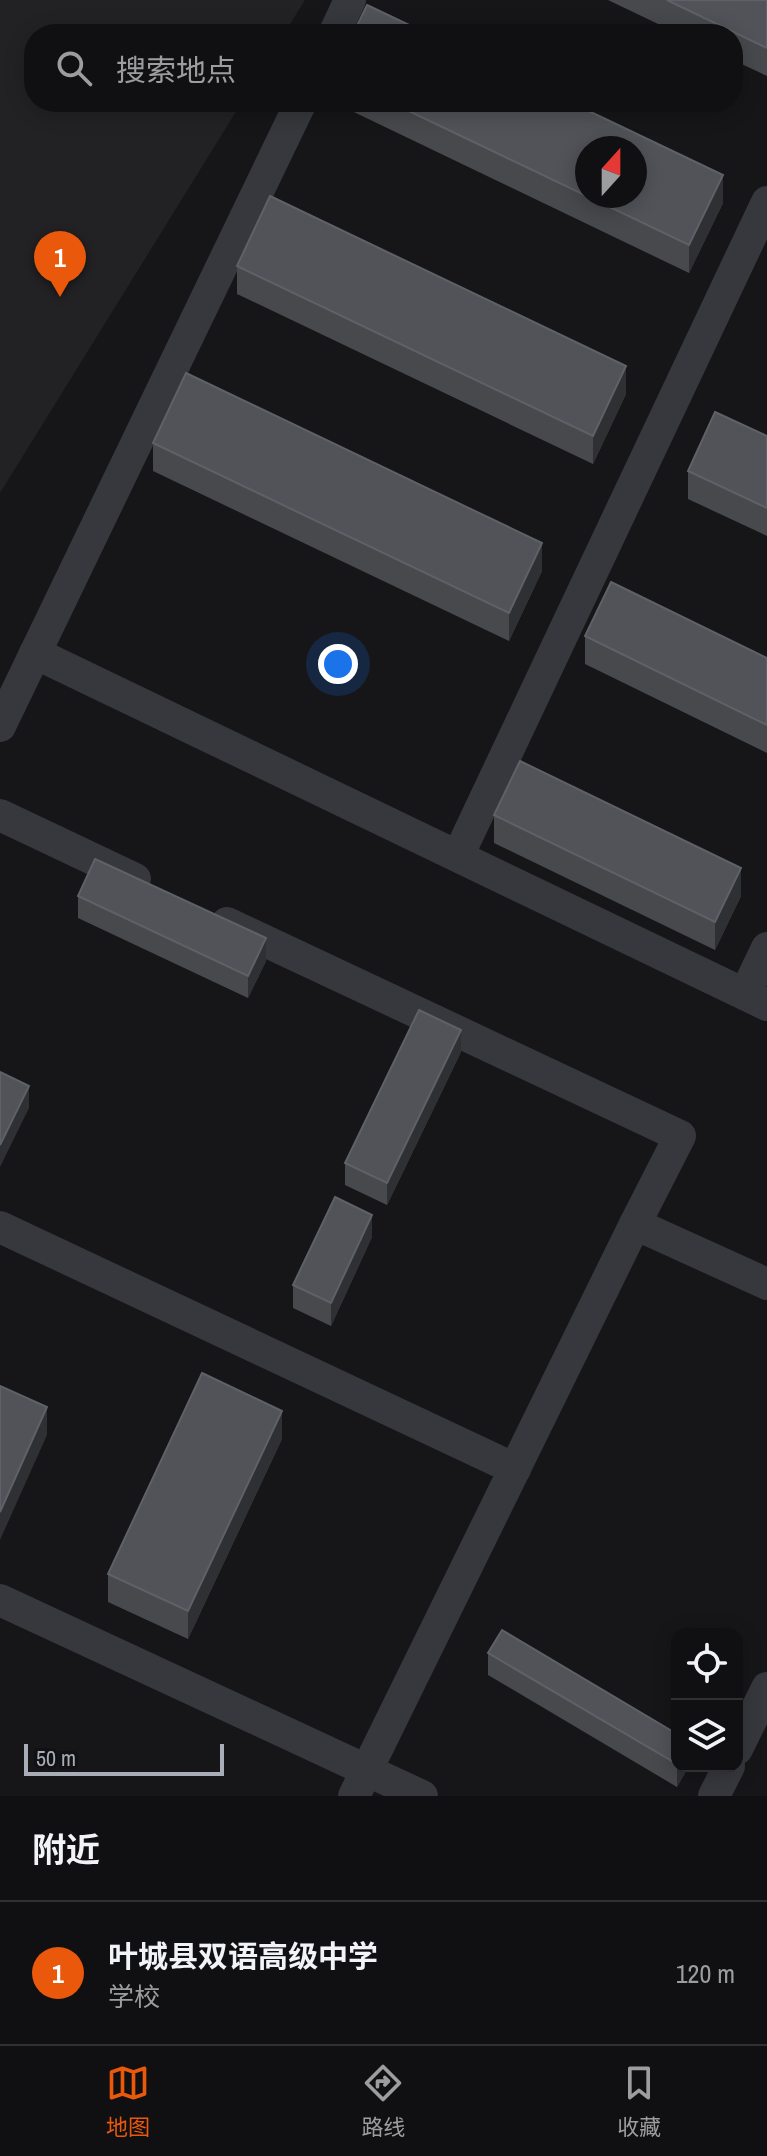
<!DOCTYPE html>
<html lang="zh">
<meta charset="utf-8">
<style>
:root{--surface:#101012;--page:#19191b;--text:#f1f3f6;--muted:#9c9d9f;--line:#303032;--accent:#ea580c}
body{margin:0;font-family:"Archivo Narrow","Noto Sans SC",sans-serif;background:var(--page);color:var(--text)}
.controls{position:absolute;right:24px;bottom:24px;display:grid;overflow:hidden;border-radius:16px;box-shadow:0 4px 20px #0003}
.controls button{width:72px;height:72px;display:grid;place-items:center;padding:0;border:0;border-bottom:2px solid var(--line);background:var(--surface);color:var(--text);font:40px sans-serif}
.compass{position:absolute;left:575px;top:136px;width:72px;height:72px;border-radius:50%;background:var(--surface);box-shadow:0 4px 20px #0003;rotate:21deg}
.scale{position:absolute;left:24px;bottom:20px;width:200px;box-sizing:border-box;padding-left:8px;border:4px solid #a8adb8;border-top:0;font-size:22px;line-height:28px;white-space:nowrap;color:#a8adb8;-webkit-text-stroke:6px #111113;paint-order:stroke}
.you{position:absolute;left:338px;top:664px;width:28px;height:28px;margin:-20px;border:6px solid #fff;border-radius:50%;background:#1a73e8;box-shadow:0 0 0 12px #1a73e833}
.badge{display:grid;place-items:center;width:52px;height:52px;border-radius:50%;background:var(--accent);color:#fff;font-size:26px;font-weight:700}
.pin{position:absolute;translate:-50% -66px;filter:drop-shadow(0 2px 4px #0008)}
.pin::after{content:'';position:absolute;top:42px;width:28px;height:24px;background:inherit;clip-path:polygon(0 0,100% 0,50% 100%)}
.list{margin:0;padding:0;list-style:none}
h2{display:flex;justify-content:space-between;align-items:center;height:104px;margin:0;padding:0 32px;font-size:34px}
h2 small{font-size:26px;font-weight:400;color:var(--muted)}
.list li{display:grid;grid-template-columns:52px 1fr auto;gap:24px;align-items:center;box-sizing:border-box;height:144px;padding:0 32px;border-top:2px solid var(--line)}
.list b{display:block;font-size:30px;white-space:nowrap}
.list p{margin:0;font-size:26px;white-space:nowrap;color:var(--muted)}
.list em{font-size:26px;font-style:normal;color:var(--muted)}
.icon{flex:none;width:44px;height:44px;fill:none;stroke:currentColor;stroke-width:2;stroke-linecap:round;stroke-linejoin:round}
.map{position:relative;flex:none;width:767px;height:1796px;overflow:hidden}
.search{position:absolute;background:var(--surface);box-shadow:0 4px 20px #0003;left:24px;right:24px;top:24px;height:88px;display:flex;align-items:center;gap:20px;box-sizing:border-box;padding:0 28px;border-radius:32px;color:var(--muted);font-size:30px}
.sheet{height:248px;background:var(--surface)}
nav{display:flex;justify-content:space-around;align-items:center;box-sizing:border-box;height:112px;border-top:2px solid var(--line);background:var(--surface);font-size:22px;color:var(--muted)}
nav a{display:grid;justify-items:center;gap:4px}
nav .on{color:var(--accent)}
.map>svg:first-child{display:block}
.built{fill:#222225}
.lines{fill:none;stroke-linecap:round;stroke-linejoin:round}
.minor{stroke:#37383d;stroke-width:32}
.wall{fill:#47494d}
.shaded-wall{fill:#2f3033}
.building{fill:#525359;stroke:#5f6168;stroke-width:2;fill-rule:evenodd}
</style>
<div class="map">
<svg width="767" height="1796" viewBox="0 0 767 1796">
<rect width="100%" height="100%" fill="#161618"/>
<path class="built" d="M0,0H305L284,34H34V102H242L0,493Z"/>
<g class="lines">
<g class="minor">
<path d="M334,34L350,0"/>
<path d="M35,653L767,1005"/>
<path d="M0,726L301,102"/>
<path d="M0,815L135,879"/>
<path d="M458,856L767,202"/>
<path d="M227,923L680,1136L635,1224"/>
<path d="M745,994L767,948"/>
<path d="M0,1227L515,1469"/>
<path d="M0,1600L422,1796"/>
<path d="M737,1749L767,1688"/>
<path d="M354,1796L635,1224L767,1284"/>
<path d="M714,1796L729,1766"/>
</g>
</g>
<g class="wall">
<path d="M608,0H767V76L733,60V34H679Z"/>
<path d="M333,102H570L723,203L689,273Z"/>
<path d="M237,266L626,394L593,464L237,294Z"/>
<path d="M767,436V536L688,499V471Z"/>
<path d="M153,443L542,571L509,641L153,471Z"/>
<path d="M585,636L767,658V753L585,664Z"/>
<path d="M494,815L741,896L715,950L494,843Z"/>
<path d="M78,896L266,961L248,998L78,918Z"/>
<path d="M461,1052L387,1205L345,1185V1163Z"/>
<path d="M372,1237L331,1326L293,1308V1285Z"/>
<path d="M282,1439L188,1639L108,1602V1574Z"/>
<path d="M488,1653L677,1734V1766H689L677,1787L488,1675Z"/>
</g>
<g class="shaded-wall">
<path d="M723,175V203L689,273V245Z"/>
<path d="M626,366V394L593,464V436Z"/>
<path d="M542,543V571L509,641V613Z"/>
<path d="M741,868V896L715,950V922Z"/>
<path d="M266,938V961L248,998V976Z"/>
<path d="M461,1030V1052L387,1205V1183Z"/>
<path d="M29,1086V1108L0,1167V1145Z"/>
<path d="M372,1215V1237L331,1326V1303Z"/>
<path d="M47,1407V1435L0,1540V1512Z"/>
<path d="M282,1411V1439L188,1639V1611Z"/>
<path d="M677,1764V1766H689L677,1787Z"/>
</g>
<g class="building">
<path d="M667,0H767V48Z"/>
<path d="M367,5L428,34H353Z"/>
<path d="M390,102H570L723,175L689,245ZM587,148H635V196H587Z"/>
<path d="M270,196L626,366L593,436L237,266Z"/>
<path d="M186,373L542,543L509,613L153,443Z"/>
<path d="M715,412L767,436V508L688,471Z"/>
<path d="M611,582L767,658V725L585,636Z"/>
<path d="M520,761L741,868L715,922L494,815Z"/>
<path d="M95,859L266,938L248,976L78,896Z"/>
<path d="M419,1010L461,1030L387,1183L345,1163Z"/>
<path d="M0,1072L29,1086L0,1145Z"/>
<path d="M335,1197L372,1215L331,1303L293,1285Z"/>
<path d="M202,1373L282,1411L188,1611L108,1574Z"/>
<path d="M0,1386L47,1407L0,1512Z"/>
<path d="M502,1630L677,1734V1764L488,1653Z"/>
</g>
</svg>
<div class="controls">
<button><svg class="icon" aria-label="locate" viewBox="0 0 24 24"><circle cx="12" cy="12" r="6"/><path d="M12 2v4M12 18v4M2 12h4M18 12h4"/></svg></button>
<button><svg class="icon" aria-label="layers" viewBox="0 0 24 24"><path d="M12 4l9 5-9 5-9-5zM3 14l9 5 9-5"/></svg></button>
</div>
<svg class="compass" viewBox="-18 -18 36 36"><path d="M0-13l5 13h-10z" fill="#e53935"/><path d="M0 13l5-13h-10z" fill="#9c9d9f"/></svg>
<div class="scale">50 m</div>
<div class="you"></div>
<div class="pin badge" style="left:60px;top:297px">1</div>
<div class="search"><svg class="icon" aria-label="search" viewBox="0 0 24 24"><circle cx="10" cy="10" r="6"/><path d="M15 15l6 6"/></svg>搜索地点</div>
</div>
<section class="sheet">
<h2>附近<small></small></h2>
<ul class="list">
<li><span class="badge">1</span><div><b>叶城县双语高级中学</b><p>学校</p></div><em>120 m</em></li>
</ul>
</section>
<nav>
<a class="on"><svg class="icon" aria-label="map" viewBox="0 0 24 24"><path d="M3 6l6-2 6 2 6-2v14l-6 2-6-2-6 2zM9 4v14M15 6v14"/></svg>地图</a>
<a><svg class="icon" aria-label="directions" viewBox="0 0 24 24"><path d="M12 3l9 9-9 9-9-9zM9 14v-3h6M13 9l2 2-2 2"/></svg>路线</a>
<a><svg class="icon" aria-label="saved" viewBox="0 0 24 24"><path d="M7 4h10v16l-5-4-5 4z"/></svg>收藏</a>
</nav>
